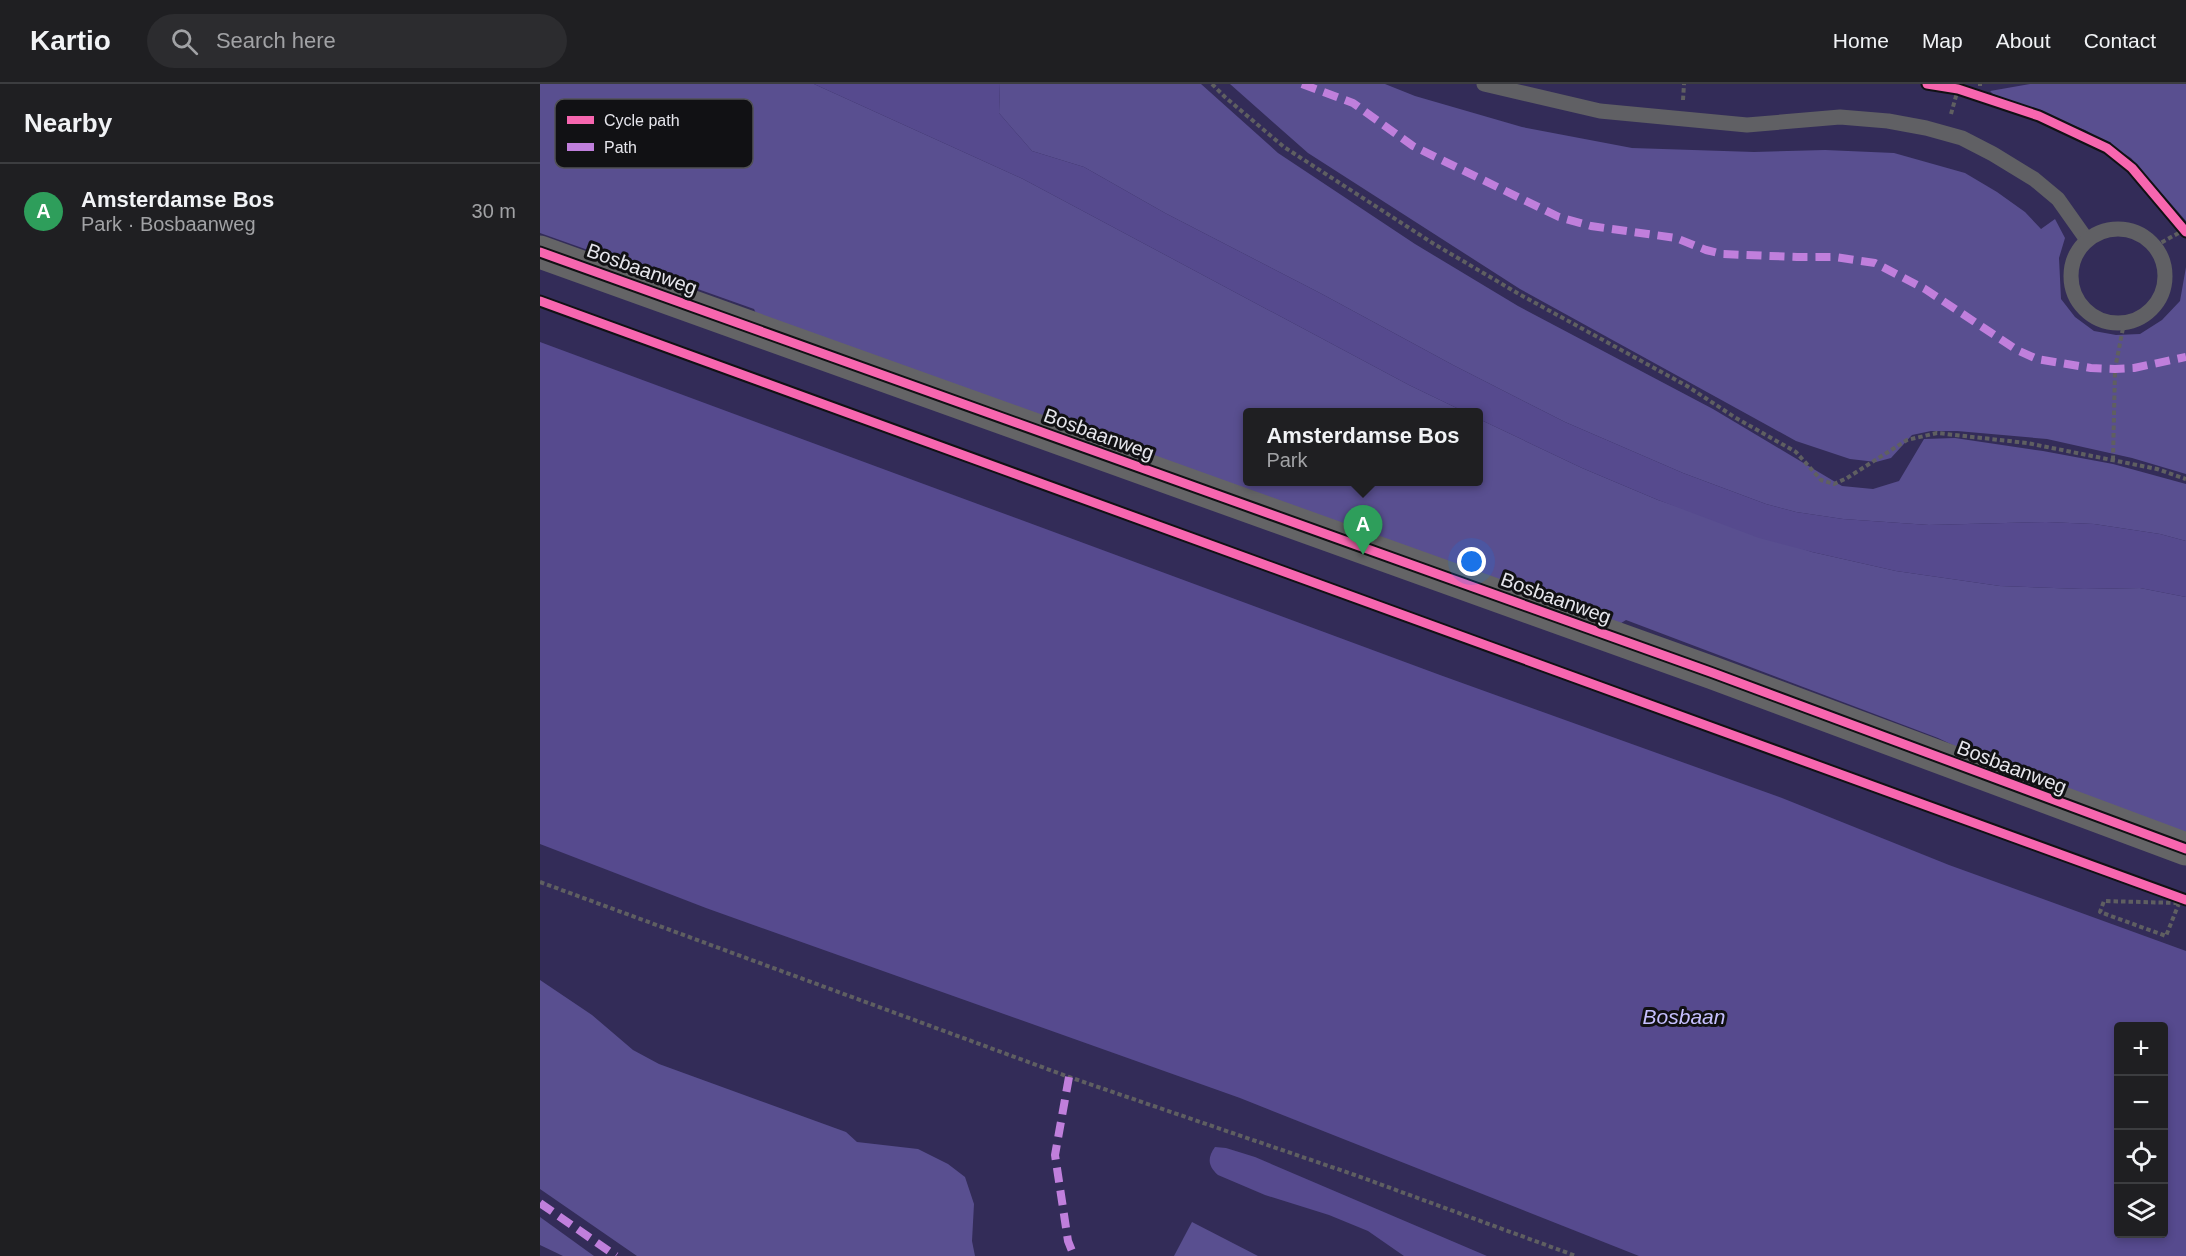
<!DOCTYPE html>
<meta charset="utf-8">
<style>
:root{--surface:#1f1f22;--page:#2c2c2f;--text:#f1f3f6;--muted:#a1a2a5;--line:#3c3d40;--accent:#0b8043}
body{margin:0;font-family:Helvetica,sans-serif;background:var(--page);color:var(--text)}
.controls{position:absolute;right:18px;bottom:18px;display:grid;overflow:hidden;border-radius:6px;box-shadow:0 3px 9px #0003}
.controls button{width:54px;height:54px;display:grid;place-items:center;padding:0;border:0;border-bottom:2px solid var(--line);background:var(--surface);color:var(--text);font:30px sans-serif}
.you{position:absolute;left:932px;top:478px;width:21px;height:21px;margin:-15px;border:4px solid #fff;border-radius:50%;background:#1a73e8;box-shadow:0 0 0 9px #1a73e833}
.badge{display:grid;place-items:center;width:39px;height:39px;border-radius:50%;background:var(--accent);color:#fff;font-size:20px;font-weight:700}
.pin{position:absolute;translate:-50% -50px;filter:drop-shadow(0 2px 3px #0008)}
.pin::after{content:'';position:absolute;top:32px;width:21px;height:18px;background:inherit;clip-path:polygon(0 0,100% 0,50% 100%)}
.popup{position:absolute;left:703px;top:324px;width:240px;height:78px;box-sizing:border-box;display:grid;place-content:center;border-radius:6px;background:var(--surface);filter:drop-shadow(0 2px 4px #0005);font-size:20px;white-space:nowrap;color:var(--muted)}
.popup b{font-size:22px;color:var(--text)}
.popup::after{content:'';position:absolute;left:50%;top:100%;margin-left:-12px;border:12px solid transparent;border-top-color:var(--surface)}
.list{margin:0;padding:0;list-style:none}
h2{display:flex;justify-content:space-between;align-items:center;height:78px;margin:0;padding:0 24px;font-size:26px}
h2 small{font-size:20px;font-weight:400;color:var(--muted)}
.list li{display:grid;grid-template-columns:39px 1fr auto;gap:18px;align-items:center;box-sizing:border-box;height:96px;padding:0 24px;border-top:2px solid var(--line)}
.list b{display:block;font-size:22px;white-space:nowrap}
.list p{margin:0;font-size:20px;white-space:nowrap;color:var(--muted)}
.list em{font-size:20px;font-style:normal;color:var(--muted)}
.icon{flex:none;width:33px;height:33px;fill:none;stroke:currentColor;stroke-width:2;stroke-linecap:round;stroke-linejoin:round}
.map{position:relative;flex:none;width:1646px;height:1172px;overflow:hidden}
header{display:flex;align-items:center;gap:36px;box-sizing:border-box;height:84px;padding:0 30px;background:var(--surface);border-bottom:2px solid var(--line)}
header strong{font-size:28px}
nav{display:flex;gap:33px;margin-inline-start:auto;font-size:21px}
.search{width:420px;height:54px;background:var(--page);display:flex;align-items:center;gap:15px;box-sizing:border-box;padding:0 21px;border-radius:33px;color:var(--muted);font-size:22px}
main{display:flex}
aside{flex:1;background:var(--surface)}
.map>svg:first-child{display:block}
.green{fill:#332c58;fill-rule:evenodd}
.forest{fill:#594f90}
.water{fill:#564a8e;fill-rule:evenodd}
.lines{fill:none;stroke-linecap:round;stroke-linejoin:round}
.path{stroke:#5f5f61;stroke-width:4;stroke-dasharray:4.5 3;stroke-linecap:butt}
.lane{stroke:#606064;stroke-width:15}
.secondary{stroke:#646466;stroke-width:33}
.quiet{stroke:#c07fdc;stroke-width:8;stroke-dasharray:15 8;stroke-linecap:butt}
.cycleway-casing{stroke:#111114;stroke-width:13}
.cycleway{stroke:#f766af;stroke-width:9}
.labels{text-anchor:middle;stroke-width:6;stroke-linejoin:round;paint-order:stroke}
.street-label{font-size:20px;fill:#e6e6ec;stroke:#111114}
.water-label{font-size:21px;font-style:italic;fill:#c6c0ff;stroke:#111114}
.key{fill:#111114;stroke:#515155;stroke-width:1.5}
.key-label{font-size:16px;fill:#e6e6ec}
</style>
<header>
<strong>Kartio</strong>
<div class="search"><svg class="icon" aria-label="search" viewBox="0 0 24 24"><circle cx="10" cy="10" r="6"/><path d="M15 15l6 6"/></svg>Search here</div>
<nav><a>Home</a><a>Map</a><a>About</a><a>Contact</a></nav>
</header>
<main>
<aside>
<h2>Nearby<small></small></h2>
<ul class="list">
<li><span class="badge" style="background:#2e9e5b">A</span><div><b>Amsterdamse Bos</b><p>Park · Bosbaanweg</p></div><em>30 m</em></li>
</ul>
</aside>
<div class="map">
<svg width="1646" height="1172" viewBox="0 0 1646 1172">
<rect width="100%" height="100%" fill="#29292e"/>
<path class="green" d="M0,0H1646V1172H0ZM708,328H938V398H708ZM1578,942H1624V1150H1578Z"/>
<g class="forest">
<path d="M0,0H274L483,95L869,301L925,328H708V398H938L939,335L1042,384L1118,416L1272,468L1356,487L1460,502L1544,505L1600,504L1646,513V752L1421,665L1398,654L1086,536L1070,546L220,238L214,225L0,149Z"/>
<path d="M460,0H661L738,69L875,160L978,222L1173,325L1302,402L1333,405L1359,397L1384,355L1415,354L1503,367L1573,380L1646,400V457L1620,450L1554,440L1506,438L1389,441L1303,435L1256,428L1226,420L1143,389L1025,338L913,281L780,209L625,129L544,83L492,67L459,29Z"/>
<path d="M690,0H845L875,12L982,43L1092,64L1214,68L1285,66L1354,69L1425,89L1457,108L1485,128L1501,145L1515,135L1525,154L1519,174L1521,215L1535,233L1554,247L1576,251L1600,250L1622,236L1640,217L1646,183V390L1592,374L1507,355L1417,347H1391L1372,351L1351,374L1336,378L1310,375L1256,357L980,205L768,69Z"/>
<path d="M1490,0H1646V137L1591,74L1545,46L1453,10L1450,7Z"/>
<path d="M0,896L52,931L93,966L119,980L306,1048L317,1058L378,1065L408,1080L425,1093L434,1120L432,1157L435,1172H97L0,1105Z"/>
<path d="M0,1133L54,1172H23L0,1161Z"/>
<path d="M652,1138L718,1172H634Z"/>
</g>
<g class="water">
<path d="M274,0H460L459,29L492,67L544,83L625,129L780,209L913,281L1025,338L1143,389L1226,420L1256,428L1303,435L1389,441L1506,438L1554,440L1620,450L1646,457V513L1600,504L1544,505L1460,502L1356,487L1272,468L1219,454L1118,416L1042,384L939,335L938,328H925L869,301L483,95Z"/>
<path d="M0,258L900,591L1242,714L1409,781L1646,867V1172H1099L700,1014L166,824L0,760ZM1624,942V1150H1578V942Z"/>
<path d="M675,1063L686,1064L715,1073L947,1172H864L828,1147L789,1131L725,1111L678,1091C668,1082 667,1074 675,1063Z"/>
</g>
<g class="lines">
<g class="path">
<path d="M672,0L685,13L744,63L894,160L979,210L1147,302L1196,334L1256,368L1281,396L1294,400L1307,394L1367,356L1397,349L1487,359L1617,385L1646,395"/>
<path d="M1440,0V2"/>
<path d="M1143,16L1144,0"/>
<path d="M1411,30L1418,5"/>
<path d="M1615,162L1644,146"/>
<path d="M1573,376L1575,285L1584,239"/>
<path d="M0,798L529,993L815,1091L1036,1172"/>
<path d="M1638,819L1564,817L1560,828L1626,852L1641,814"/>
</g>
<g class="lane">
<path d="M944,0L1060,27L1207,41L1300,33L1348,37L1386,44L1422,54L1453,70L1494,95L1518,115L1547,156"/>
<circle cx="1578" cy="192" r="47"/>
</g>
<path class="secondary" d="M0,168L1173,589L1646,765"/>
<g class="quiet">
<path d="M762,0L813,19L873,62L1019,133L1051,142L1136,154L1166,166L1182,170L1257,173H1295L1335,179L1385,205L1477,266L1497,275L1551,284L1575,285L1594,284L1646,273"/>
<path d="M529,993L515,1071L528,1157L534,1172"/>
<path d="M0,1119L76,1172"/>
</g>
<defs>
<g id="cycleway">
<path d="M1387,0L1418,5L1499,32L1567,64L1592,84L1646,148"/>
<path d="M0,168L1173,589L1646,765"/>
<path d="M0,217L1646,816"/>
</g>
</defs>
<use href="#cycleway" class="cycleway-casing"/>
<use href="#cycleway" class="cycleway"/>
</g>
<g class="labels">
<g class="street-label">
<text transform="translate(102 185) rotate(20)" y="7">Bosbaanweg</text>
<text transform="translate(559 350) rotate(20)" y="7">Bosbaanweg</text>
<text transform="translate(1016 514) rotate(20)" y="7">Bosbaanweg</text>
<text transform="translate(1472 683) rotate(21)" y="7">Bosbaanweg</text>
</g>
<g class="water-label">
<text x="1144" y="940">Bosbaan</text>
</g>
</g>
<rect x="15" y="15" width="198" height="69" rx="9" class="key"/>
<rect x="27" y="32" width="27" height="8" fill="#f766af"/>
<rect x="27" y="59" width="27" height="8" fill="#c07fdc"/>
<g class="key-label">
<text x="64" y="42">Cycle path</text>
<text x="64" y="69">Path</text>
</g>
</svg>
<div class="controls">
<button>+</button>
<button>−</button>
<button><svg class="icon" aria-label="locate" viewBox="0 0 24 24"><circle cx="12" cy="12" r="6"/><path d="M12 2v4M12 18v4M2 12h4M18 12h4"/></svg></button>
<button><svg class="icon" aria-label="layers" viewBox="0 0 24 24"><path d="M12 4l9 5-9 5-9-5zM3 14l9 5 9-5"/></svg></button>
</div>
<div class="you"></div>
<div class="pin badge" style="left:823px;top:471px;background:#2e9e5b">A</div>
<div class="popup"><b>Amsterdamse Bos</b>Park</div>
</div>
</main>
